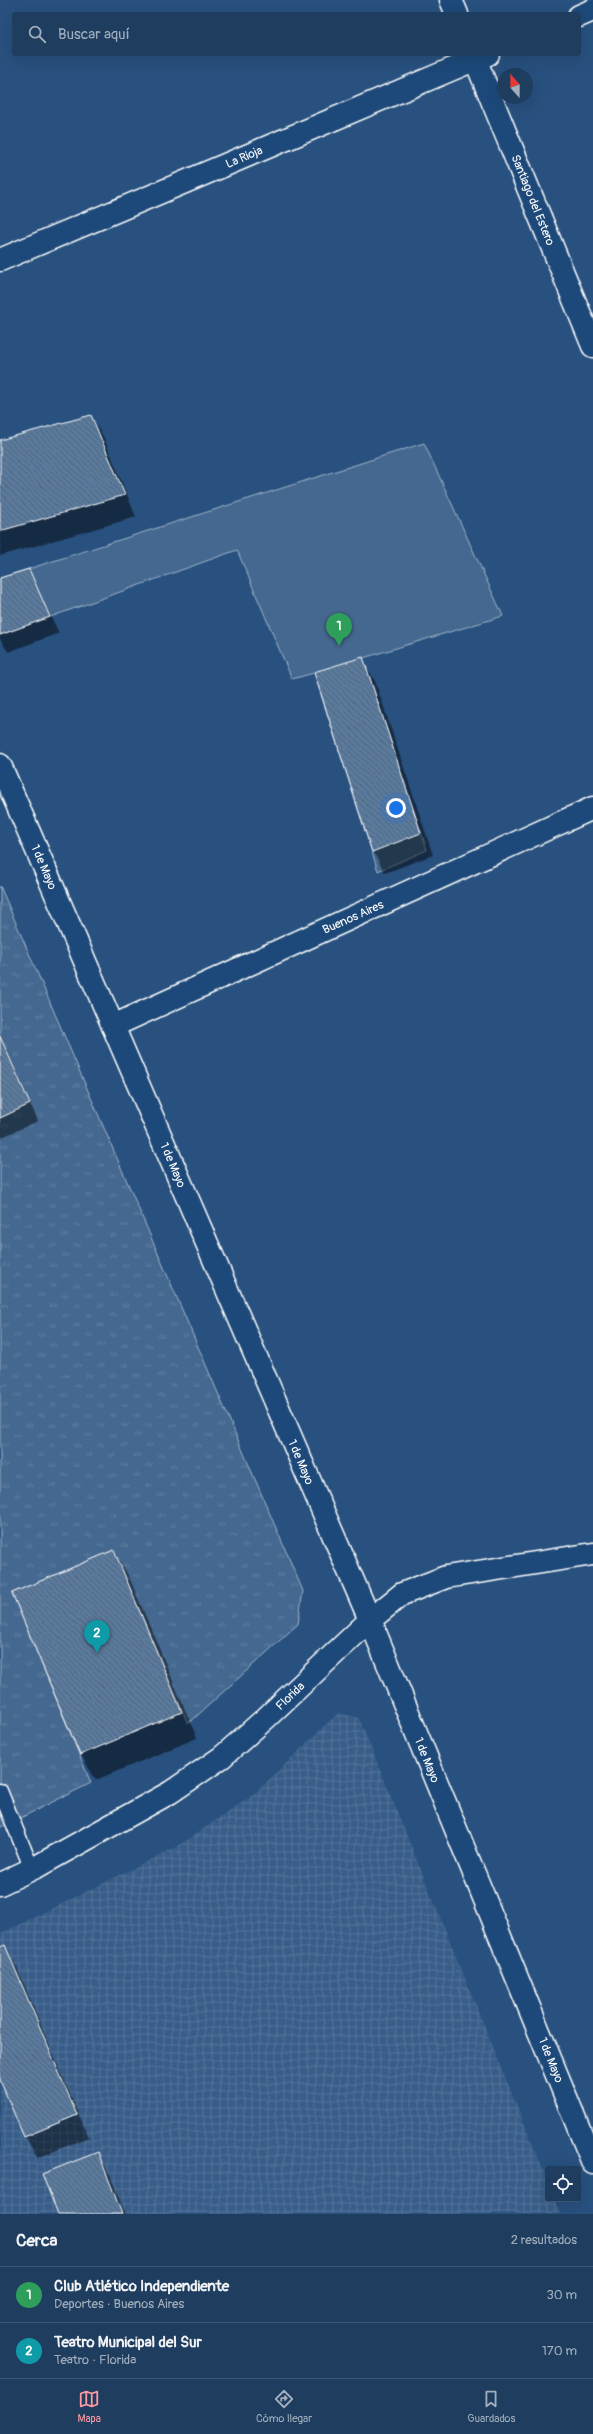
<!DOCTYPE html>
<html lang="es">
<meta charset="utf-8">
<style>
:root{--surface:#1e3d5f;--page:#264465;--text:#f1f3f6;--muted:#a1aebd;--line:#3c5674;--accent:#ff9aa2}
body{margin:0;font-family:Pangolin,sans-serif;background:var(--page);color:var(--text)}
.controls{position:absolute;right:12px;bottom:12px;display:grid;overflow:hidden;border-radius:4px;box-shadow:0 4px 16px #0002}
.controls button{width:36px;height:36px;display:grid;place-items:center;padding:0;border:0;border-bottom:1px solid var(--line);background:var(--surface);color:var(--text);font:20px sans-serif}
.compass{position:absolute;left:497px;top:68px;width:36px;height:36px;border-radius:50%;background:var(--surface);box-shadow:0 4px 16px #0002;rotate:339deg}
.you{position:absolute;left:396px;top:808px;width:14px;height:14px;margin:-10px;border:3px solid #fff;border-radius:50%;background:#1a73e8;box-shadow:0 0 0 6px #1a73e833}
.badge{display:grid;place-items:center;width:26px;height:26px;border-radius:50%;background:var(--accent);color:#fff;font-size:13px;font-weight:700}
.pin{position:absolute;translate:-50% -33px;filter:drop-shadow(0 1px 2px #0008)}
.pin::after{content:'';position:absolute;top:21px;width:14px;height:12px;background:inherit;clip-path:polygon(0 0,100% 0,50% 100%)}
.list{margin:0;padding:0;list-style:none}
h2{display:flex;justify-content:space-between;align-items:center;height:52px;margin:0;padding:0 16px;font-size:17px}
h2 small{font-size:13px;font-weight:400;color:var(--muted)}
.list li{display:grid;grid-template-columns:26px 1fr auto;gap:12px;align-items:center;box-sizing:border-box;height:56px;padding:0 16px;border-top:1px solid var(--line)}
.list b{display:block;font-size:15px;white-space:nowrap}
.list p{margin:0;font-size:13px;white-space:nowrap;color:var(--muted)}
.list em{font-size:13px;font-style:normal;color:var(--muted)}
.icon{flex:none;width:22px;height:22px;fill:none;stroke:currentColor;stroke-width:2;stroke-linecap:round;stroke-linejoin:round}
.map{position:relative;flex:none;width:593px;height:2214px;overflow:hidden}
.search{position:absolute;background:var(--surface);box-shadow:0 4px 16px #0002;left:12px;right:12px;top:12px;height:44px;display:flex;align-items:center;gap:10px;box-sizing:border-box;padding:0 14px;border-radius:4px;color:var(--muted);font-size:15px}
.sheet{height:164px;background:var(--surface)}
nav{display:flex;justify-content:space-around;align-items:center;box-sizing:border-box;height:56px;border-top:1px solid var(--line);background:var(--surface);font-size:11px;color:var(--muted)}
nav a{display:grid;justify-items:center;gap:2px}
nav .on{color:var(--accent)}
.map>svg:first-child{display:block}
.industrial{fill:url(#industrial-grid)}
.grass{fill:url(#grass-tufts);stroke:#a2b4c8}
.pitch{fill:#446890;stroke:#a2b4c8}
.shadow{fill:#0007}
.building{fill:url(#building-back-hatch);stroke:#fff}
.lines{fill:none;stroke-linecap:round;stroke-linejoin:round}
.service-casing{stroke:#fff;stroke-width:17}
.minor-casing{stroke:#fff;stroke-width:25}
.tertiary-casing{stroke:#fff;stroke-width:25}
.primary-casing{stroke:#fff;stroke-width:25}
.service{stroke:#1f4a7a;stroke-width:14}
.minor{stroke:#1f4a7a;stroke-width:22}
.tertiary{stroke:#1f4a7a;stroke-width:22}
.primary{stroke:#1f4a7a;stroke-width:22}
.labels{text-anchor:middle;stroke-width:3;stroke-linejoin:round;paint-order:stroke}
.street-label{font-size:12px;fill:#fff;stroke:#1f4a7a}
</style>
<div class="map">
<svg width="593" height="2214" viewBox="0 0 593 2214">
<defs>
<pattern id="industrial-grid" width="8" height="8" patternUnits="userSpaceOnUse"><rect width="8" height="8" fill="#375d88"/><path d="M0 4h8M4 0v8" fill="none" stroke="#55759a"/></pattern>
<pattern id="grass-tufts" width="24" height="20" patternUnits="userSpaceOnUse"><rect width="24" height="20" fill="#446890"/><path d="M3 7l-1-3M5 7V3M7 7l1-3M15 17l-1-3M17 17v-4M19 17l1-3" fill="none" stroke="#607fa1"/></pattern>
<pattern id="building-back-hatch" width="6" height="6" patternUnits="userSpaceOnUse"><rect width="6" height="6" fill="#5a7a9d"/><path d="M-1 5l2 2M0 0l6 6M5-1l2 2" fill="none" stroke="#536374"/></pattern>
</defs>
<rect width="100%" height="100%" fill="#28517f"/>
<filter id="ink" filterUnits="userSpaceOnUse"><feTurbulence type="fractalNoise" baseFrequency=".025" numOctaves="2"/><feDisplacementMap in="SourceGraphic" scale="8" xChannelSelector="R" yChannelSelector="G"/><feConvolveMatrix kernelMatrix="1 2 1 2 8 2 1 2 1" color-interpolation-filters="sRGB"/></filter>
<g filter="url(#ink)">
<path class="industrial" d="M338,1713L359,1718L548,2182V2199H555L561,2214H0V1934L175,1848L253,1795Z"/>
<path class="grass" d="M0,886L303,1591L298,1624L188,1724L114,1550L12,1593L91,1783L0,1828Z"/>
<path class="pitch" d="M424,443L503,616L363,658L427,850L378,871L314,673L292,679L237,550L0,635V578Z"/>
<g class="shadow">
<path d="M91,416L104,438L136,517L0,556V441Z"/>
<path d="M28,570L59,633L8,652L0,639V579Z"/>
<path d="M362,659L375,681L433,855L385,873L373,851Z"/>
<path d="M0,1034L38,1121L0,1138Z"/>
<path d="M114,1551L129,1577L197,1738L96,1780L81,1755L13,1594Z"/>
<path d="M5,1947L17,1968L78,2113L26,2135V2137L79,2115L89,2137L37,2158L25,2136L0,2078V1949Z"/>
<path d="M97,2153L110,2175L125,2214H59Z"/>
</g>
<g class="building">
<path d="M91,415L125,495L0,531V440Z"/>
<path d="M29,569L50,617L0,635V578Z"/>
<path d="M363,657L421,833L372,852L314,672Z"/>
<path d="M0,1036L30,1104L0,1118Z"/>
<path d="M114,1550L182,1712L80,1755L12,1593Z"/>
<path d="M5,1945L77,2115L24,2137L0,2080V1947Z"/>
<path d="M98,2152L122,2214H58L42,2174Z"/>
</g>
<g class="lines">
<defs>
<path id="service" d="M0,1791L32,1869"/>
<g id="minor">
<path d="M451,0L457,14"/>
<path d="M579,16L593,10"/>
<path d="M473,54L593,346"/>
<path d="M0,260L488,54"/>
<path d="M113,1026L593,808"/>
<path d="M370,1620L402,1594L446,1577L593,1554"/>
</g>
<path id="tertiary" d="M370,1620L593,2163"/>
<path id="primary" d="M0,765L370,1620L266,1718L222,1757L171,1792L38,1866L0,1884"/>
</defs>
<use href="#service" class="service-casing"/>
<use href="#minor" class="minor-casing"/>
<use href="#tertiary" class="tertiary-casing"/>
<use href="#primary" class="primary-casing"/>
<use href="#service" class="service"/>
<use href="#minor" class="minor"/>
<use href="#tertiary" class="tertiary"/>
<use href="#primary" class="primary"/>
</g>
</g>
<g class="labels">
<g class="street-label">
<text transform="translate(244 157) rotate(-23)" y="4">La Rioja</text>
<text transform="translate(533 200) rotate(68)" y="4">Santiago del Estero</text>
<text transform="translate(44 867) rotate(67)" y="4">1 de Mayo</text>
<text transform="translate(353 917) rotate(-24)" y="4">Buenos Aires</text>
<text transform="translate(173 1165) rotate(67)" y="4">1 de Mayo</text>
<text transform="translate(301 1462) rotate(67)" y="4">1 de Mayo</text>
<text transform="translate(290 1696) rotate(-44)" y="4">Florida</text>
<text transform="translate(427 1760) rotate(68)" y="4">1 de Mayo</text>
<text transform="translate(551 2060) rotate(68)" y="4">1 de Mayo</text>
</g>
</g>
</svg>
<div class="controls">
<button><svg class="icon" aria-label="locate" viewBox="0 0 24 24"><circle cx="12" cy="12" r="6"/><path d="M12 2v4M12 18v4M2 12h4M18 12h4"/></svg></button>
</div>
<svg class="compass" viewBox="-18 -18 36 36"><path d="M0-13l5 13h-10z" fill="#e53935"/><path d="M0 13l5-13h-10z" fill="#a1aebd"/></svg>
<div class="you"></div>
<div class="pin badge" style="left:339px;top:646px;background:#2e9e5b">1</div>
<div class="pin badge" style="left:97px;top:1653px;background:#0f9aa8">2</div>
<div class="search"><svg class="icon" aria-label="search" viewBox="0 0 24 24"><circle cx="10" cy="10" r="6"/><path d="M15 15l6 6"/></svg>Buscar aquí</div>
</div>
<section class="sheet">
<h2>Cerca<small>2 resultados</small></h2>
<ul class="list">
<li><span class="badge" style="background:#2e9e5b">1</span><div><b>Club Atlético Independiente</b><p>Deportes · Buenos Aires</p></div><em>30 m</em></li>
<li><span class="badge" style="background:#0f9aa8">2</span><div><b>Teatro Municipal del Sur</b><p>Teatro · Florida</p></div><em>170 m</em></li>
</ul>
</section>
<nav>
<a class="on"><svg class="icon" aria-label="map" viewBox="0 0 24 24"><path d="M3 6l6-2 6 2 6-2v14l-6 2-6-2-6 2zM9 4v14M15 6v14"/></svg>Mapa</a>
<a><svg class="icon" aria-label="directions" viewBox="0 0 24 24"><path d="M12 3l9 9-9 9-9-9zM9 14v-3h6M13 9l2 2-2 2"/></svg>Cómo llegar</a>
<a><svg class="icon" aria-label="saved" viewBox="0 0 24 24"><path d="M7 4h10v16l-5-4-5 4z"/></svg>Guardados</a>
</nav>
